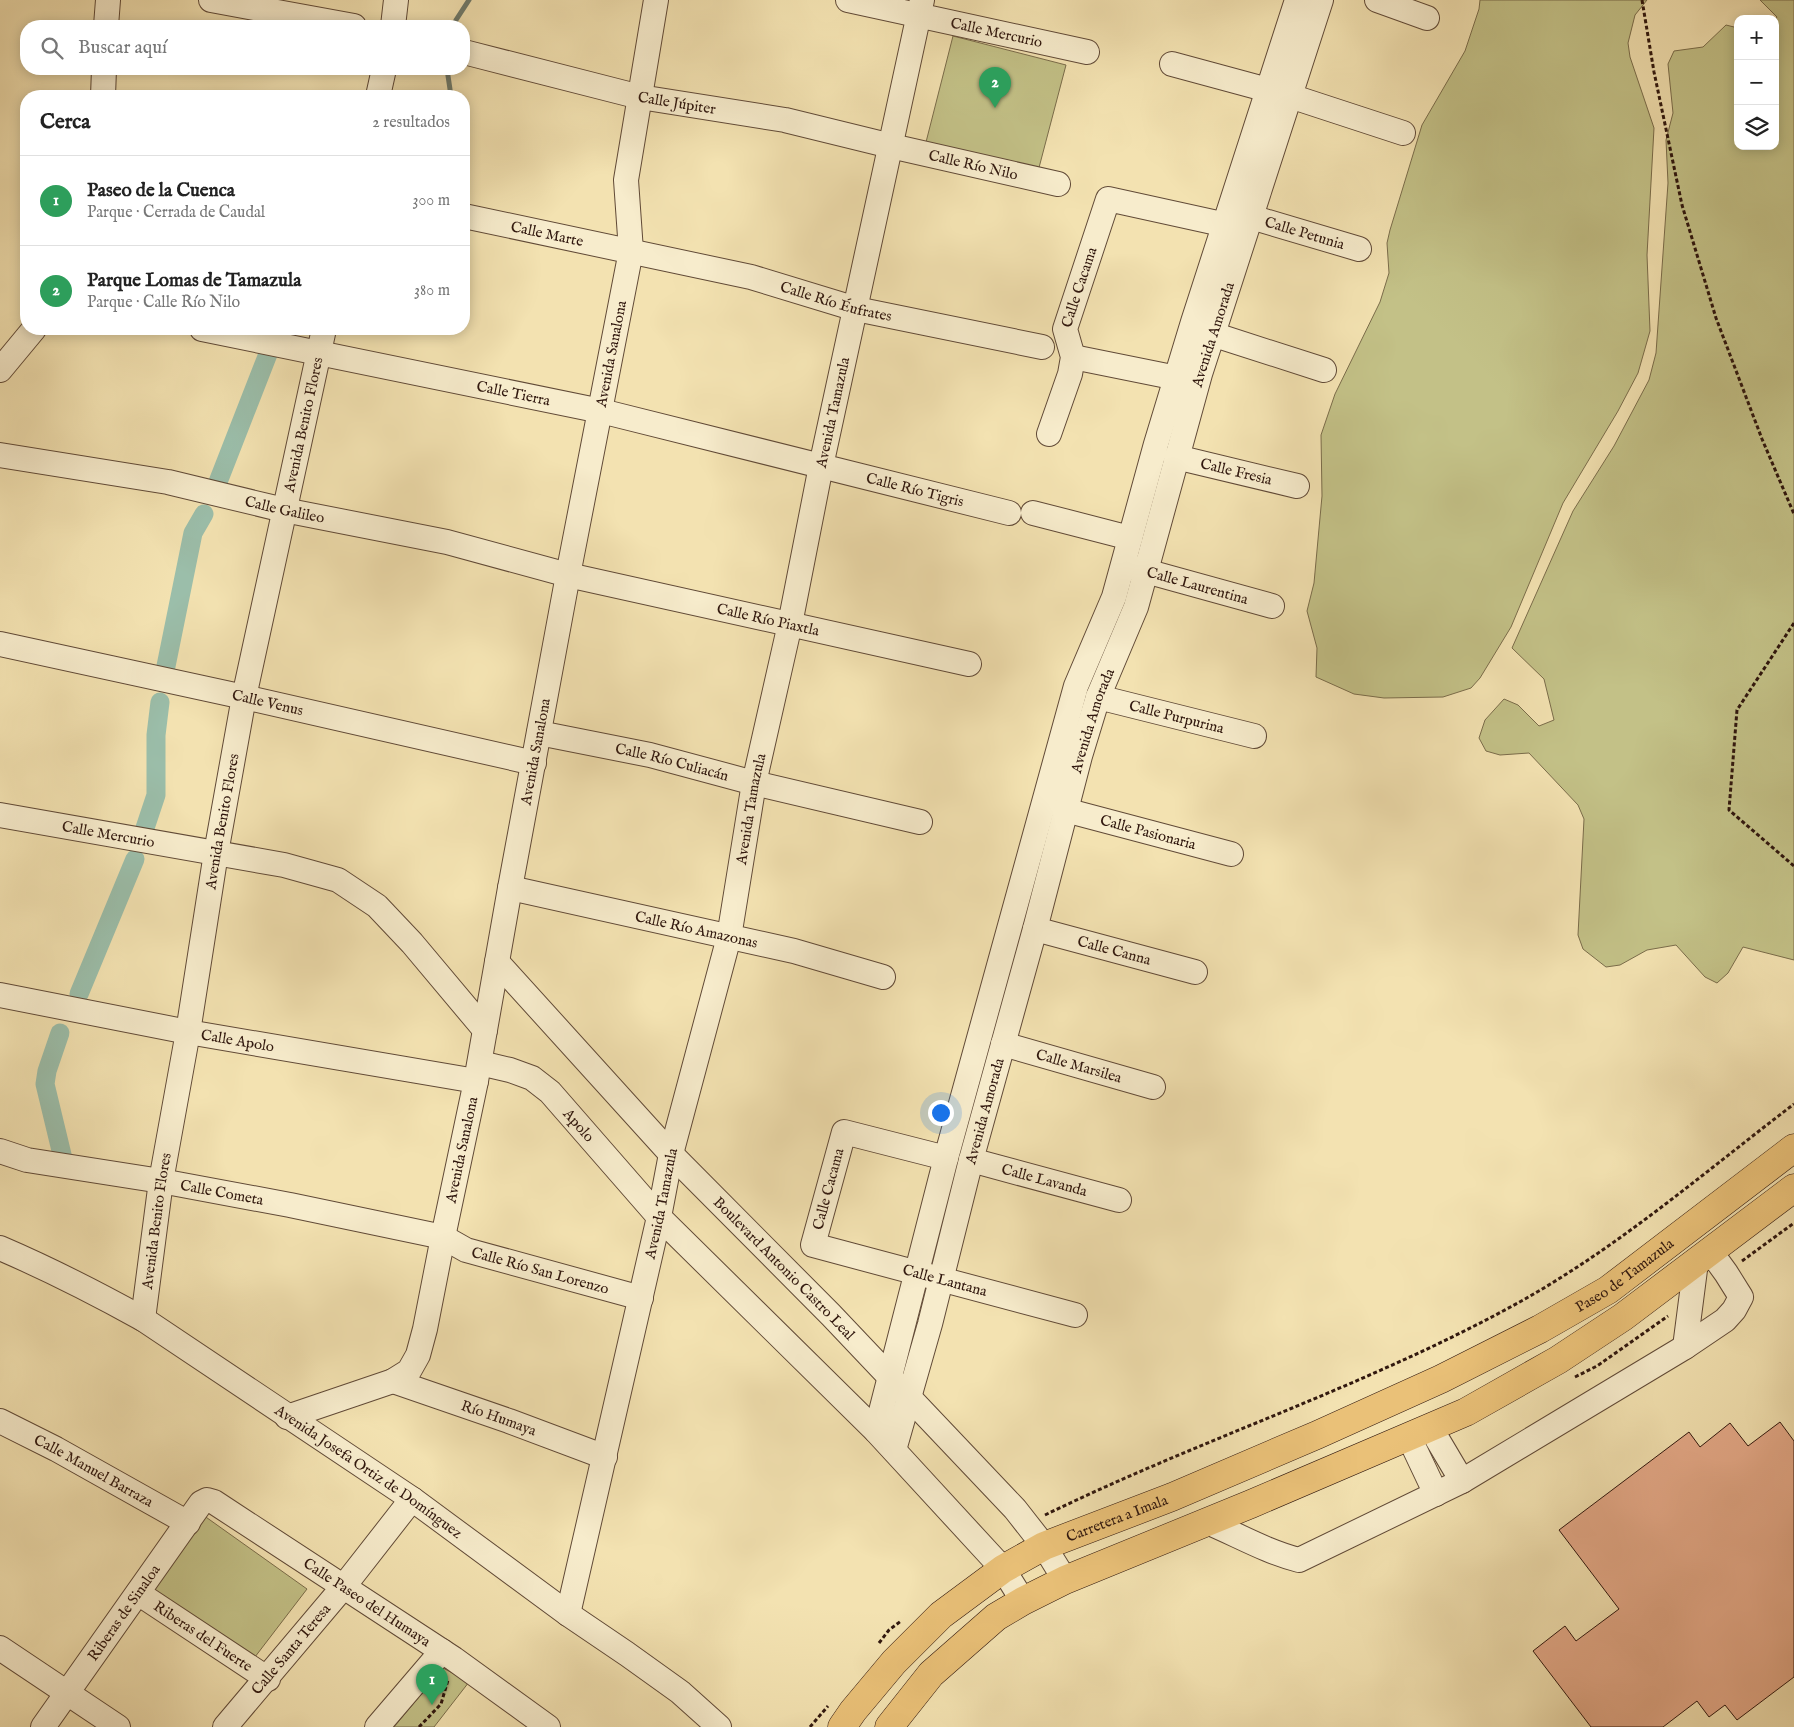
<!DOCTYPE html>
<html lang="es">
<meta charset="utf-8">
<style>
:root{--surface:#fff;--page:#f2f2f2;--text:#222;--muted:#767676;--line:#e0e0e0;--accent:#7c3aed}
body{margin:0;font-family:"IM FELL English",serif;background:var(--page);color:var(--text)}
.controls{position:absolute;right:15px;top:15px;display:grid;overflow:hidden;border-radius:10px;box-shadow:0 2px 12px #0003}
.controls button{width:45px;height:45px;display:grid;place-items:center;padding:0;border:0;border-bottom:1px solid var(--line);background:var(--surface);color:var(--text);font:25px sans-serif}
.you{position:absolute;left:940px;top:1112px;width:18px;height:18px;margin:-12px;border:4px solid #fff;border-radius:50%;background:#1a73e8;box-shadow:0 0 0 8px #1a73e833}
.badge{display:grid;place-items:center;width:32px;height:32px;border-radius:50%;background:var(--accent);color:#fff;font-size:16px;font-weight:700}
.pin{position:absolute;translate:-50% -41px;filter:drop-shadow(0 1px 2px #0008)}
.pin::after{content:'';position:absolute;top:26px;width:18px;height:15px;background:inherit;clip-path:polygon(0 0,100% 0,50% 100%)}
.list{margin:0;padding:0;list-style:none}
h2{display:flex;justify-content:space-between;align-items:center;height:65px;margin:0;padding:0 20px;font-size:21px}
h2 small{font-size:16px;font-weight:400;color:var(--muted)}
.list li{display:grid;grid-template-columns:32px 1fr auto;gap:15px;align-items:center;box-sizing:border-box;height:90px;padding:0 20px;border-top:1px solid var(--line)}
.list b{display:block;font-size:19px;white-space:nowrap}
.list p{margin:0;font-size:16px;white-space:nowrap;color:var(--muted)}
.list em{font-size:16px;font-style:normal;color:var(--muted)}
.icon{flex:none;width:28px;height:28px;fill:none;stroke:currentColor;stroke-width:2;stroke-linecap:round;stroke-linejoin:round}
.map{position:relative;flex:none;width:1794px;height:1727px;overflow:hidden}
.search{position:absolute;background:var(--surface);box-shadow:0 2px 12px #0003;left:20px;top:20px;width:450px;height:55px;display:flex;align-items:center;gap:12px;box-sizing:border-box;padding:0 18px;border-radius:20px;color:var(--muted);font-size:19px}
.panel{position:absolute;background:var(--surface);box-shadow:0 2px 12px #0003;left:20px;top:90px;width:450px;height:245px;border-radius:20px}
.map>svg:first-child{display:block}
.green{fill:#c3c187;stroke:#7a6c4a}
.lines{fill:none;stroke-linecap:round;stroke-linejoin:round}
.stream{stroke:#707b6c;stroke-width:5}
.canal{stroke:#9bbeaa;stroke-width:19}
.building{fill:#e4a988;stroke:#30170e}
.minor-casing{stroke:#614a37;stroke-width:26}
.major-casing{stroke:#30170e;stroke-width:29}
.path{stroke:#30170e;stroke-width:3;stroke-dasharray:4 2.5;stroke-linecap:butt}
.minor{stroke:#f7eccc;stroke-width:24}
.major{stroke:#eac178;stroke-width:28}
.labels{text-anchor:middle;stroke-width:4.5;stroke-linejoin:round;paint-order:stroke}
.street-label{font-size:15px;fill:#30170e;stroke:#f7eccc}
</style>
<div class="map">
<svg width="1794" height="1727" viewBox="0 0 1794 1727">
<rect width="100%" height="100%" fill="#f3e2b1"/>
<filter id="stains"><feTurbulence type="fractalNoise" baseFrequency=".004" numOctaves="4"/><feColorMatrix values="0 0 0 0 .2 0 0 0 0 .09 0 0 0 0 .02 0 0 0 .5 -.17"/></filter>
<radialGradient id="worn" r=".72"><stop offset=".6" stop-color="#630" stop-opacity="0"/><stop offset="1" stop-color="#630" stop-opacity=".3"/></radialGradient>
<g class="green">
<path d="M1480,0H1647L1635,15L1628,43L1630,57L1654,128L1647,255L1650,331L1638,373L1618,411L1563,503L1511,627L1480,678L1471,688L1443,697L1384,698L1354,694L1316,677L1317,648L1307,611L1314,583L1322,496L1321,435L1335,394L1380,302L1389,273L1387,243L1390,230L1422,125L1465,51L1479,9Z"/>
<path d="M1760,0H1794V960L1743,947L1728,973L1717,983L1705,977L1676,945L1647,950L1620,965L1606,967L1583,949L1578,935L1584,819L1578,805L1529,753L1500,755L1486,751L1479,738L1485,720L1504,699L1518,705L1539,726L1554,720L1544,679L1512,648L1573,511L1614,446L1649,380L1656,353L1668,183L1666,140L1673,113L1668,64L1674,51L1703,47L1726,25L1738,28V146H1775V20L1777,17Z"/>
<path d="M953,36L1066,65L1036,179L924,150Z"/>
<path d="M203,1515L307,1589L245,1670L142,1600Z"/>
<path d="M443,1668L469,1682L434,1727H394Z"/>
</g>
<g class="lines">
<g class="stream">
<path d="M454,26L456,20L469,0"/>
<path d="M447,69L451,96"/>
<path d="M287,339L300,329"/>
</g>
<g class="canal">
<path d="M218,482L268,354"/>
<path d="M165,671L193,533L204,514"/>
<path d="M145,828L156,795V735L160,702"/>
<path d="M79,994L135,859"/>
<path d="M60,1033L47,1071L45,1084L64,1163"/>
</g>
</g>
<path class="building" d="M1780,1422L1794,1441V1677L1737,1720L1725,1705L1709,1717L1697,1701L1663,1727H1591L1533,1651L1565,1626L1576,1641L1619,1609L1559,1530L1689,1432L1700,1447L1730,1423L1748,1446Z"/>
<g class="lines">
<defs>
<g id="minor">
<path d="M211,0L354,26"/>
<path id="s1" d="M848,0L1087,52"/>
<path d="M1377,0L1427,18"/>
<path d="M106,26L108,0"/>
<path d="M393,26L396,0"/>
<path id="s2" d="M464,52L640,97L785,120L891,146L1058,184"/>
<path d="M1172,64L1268,90"/>
<path d="M103,96L104,69"/>
<path d="M378,96L384,69"/>
<path d="M1290,96L1403,133"/>
<path id="s3" d="M464,216L751,277L856,309L1042,347"/>
<path id="s4" d="M1251,217L1359,249"/>
<path id="s5" d="M202,329L601,411L1009,513"/>
<path d="M1212,334L1324,370"/>
<path d="M1073,357L1177,378"/>
<path d="M0,370L34,329"/>
<path id="s6" d="M1049,434L1070,374L1073,357L1065,329L1108,199L1240,228"/>
<path id="s7" d="M0,455L168,482L284,510L447,542L568,575L969,664"/>
<path id="s8" d="M1176,457L1297,486"/>
<path d="M1033,513L1130,538"/>
<path id="s9" d="M1131,567L1272,606"/>
<path id="s10" d="M0,644L244,697L534,763"/>
<path id="s11" d="M1098,697L1254,736"/>
<path id="s12" d="M539,733L650,755L754,783L920,822"/>
<path id="s13" d="M1065,810L1231,854"/>
<path id="s14" d="M0,815L284,865L338,880L377,906L412,943L485,1030"/>
<path id="s15" d="M510,888L794,951L883,977"/>
<path id="s16" d="M1035,929L1195,972"/>
<path id="s17" d="M497,962L671,1154L831,1315L1015,1509L1044,1546L1065,1580"/>
<path id="s18" d="M0,995L188,1032L476,1081"/>
<path id="s19" d="M1003,1044L1153,1087"/>
<path id="s20" d="M480,1063L510,1070L532,1078L550,1092L659,1217L876,1431L1003,1569L1023,1601"/>
<path id="s21" d="M0,1151L27,1160L161,1181L290,1205L443,1237L466,1250L641,1298"/>
<path id="s22" d="M946,1158L844,1132L813,1245L1075,1315"/>
<path id="s23" d="M971,1160L1119,1200"/>
<path id="s24" d="M0,1248C49,1269 96,1293 143,1319L412,1499L568,1614L627,1654L680,1692L719,1727"/>
<path id="s25" d="M143,1319L161,1181L188,1032L216,853L244,697L324,329"/>
<path d="M1685,1347L1696,1262"/>
<path id="s26" d="M393,1381L509,1421L605,1457"/>
<path id="s27" d="M287,1417L393,1381L409,1371L418,1355L425,1329L443,1237L476,1081L510,888L568,575L631,251L626,180L656,0"/>
<path id="s28" d="M0,1421L56,1449L188,1523"/>
<path d="M1430,1427L1462,1481"/>
<path d="M876,1431L946,1158L1076,686L1114,597L1156,444L1193,322L1297,0"/>
<path d="M1409,1437L1436,1494"/>
<path id="s29" d="M894,1450L930,1324L971,1160L1035,929L1080,756L1098,697L1136,607L1200,374L1321,0"/>
<path d="M1207,1522C1238,1535 1267,1552 1299,1560L1462,1481L1685,1347L1725,1320L1734,1310L1741,1297L1726,1273L1710,1251"/>
<path id="s30" d="M138,1593L268,1679"/>
<path id="s31" d="M568,1614L659,1217L671,1154L729,937L754,783L790,624L821,466L922,0"/>
<path d="M0,1648L118,1727"/>
<path id="s32" d="M43,1727L201,1503L207,1500L214,1502L454,1659L548,1727"/>
<path id="s33" d="M225,1727L344,1586L412,1499"/>
<path d="M377,1727L442,1651"/>
</g>
<g id="major">
<path id="s34" d="M842,1727L853,1711L894,1662L941,1615L1003,1569L1044,1546L1172,1497L1317,1435L1441,1379L1540,1329L1608,1290L1794,1148"/>
<path d="M889,1727L931,1674L996,1617L1023,1601L1065,1580L1251,1504L1466,1412L1558,1360L1623,1317L1794,1188"/>
</g>
</defs>
<use href="#minor" class="minor-casing"/>
<use href="#major" class="major-casing"/>
<g class="path">
<path d="M1642,0L1654,72L1682,205L1716,318L1762,439L1794,514"/>
<path d="M1794,623L1737,710L1729,810L1794,866"/>
<path d="M1742,1261L1794,1223"/>
<path d="M1575,1377L1597,1366L1668,1316"/>
<path d="M1045,1515C1203,1438 1371,1385 1525,1299C1622,1244 1706,1171 1794,1104"/>
<path d="M879,1643L889,1630L901,1621"/>
<path d="M419,1727L441,1704L448,1680"/>
<path d="M810,1727L828,1706"/>
</g>
<use href="#minor" class="minor"/>
<use href="#major" class="major"/>
</g>
<g class="labels">
<g class="street-label">
<text dy="5" stroke="none"><textPath href="#s1" startOffset="152">Calle Mercurio</textPath></text>
<text dy="5" stroke="none"><textPath href="#s2" startOffset="219">Calle Júpiter</textPath></text>
<text dy="5" stroke="none"><textPath href="#s2" startOffset="522">Calle Río Nilo</textPath></text>
<text dy="5" stroke="none"><textPath href="#s4" startOffset="56">Calle Petunia</textPath></text>
<text dy="5" stroke="none"><textPath href="#s3" startOffset="85">Calle Marte</textPath></text>
<text dy="5" stroke="none"><textPath href="#s6" startOffset="154">Calle Cacama</textPath></text>
<text dy="5" stroke="none"><textPath href="#s3" startOffset="382">Calle Río Éufrates</textPath></text>
<text dy="5" stroke="none"><textPath href="#s29" startOffset="1161">Avenida Amorada</textPath></text>
<text dy="5" stroke="none"><textPath href="#s27" startOffset="1169">Avenida Sanalona</textPath></text>
<text dy="5" stroke="none"><textPath href="#s5" startOffset="318">Calle Tierra</textPath></text>
<text dy="5" stroke="none"><textPath href="#s31" startOffset="1231">Avenida Tamazula</textPath></text>
<text dy="5" stroke="none"><textPath href="#s25" startOffset="909">Avenida Benito Flores</textPath></text>
<text dy="5" stroke="none"><textPath href="#s8" startOffset="62">Calle Fresia</textPath></text>
<text dy="5" stroke="none"><textPath href="#s5" startOffset="731">Calle Río Tigris</textPath></text>
<text dy="5" stroke="none"><textPath href="#s7" startOffset="290">Calle Galileo</textPath></text>
<text dy="5" stroke="none"><textPath href="#s9" startOffset="69">Calle Laurentina</textPath></text>
<text dy="5" stroke="none"><textPath href="#s7" startOffset="786">Calle Río Piaxtla</textPath></text>
<text dy="5" stroke="none"><textPath href="#s10" startOffset="274">Calle Venus</textPath></text>
<text dy="5" stroke="none"><textPath href="#s11" startOffset="81">Calle Purpurina</textPath></text>
<text dy="5" stroke="none"><textPath href="#s29" startOffset="756">Avenida Amorada</textPath></text>
<text dy="5" stroke="none"><textPath href="#s27" startOffset="764">Avenida Sanalona</textPath></text>
<text dy="5" stroke="none"><textPath href="#s12" startOffset="136">Calle Río Culiacán</textPath></text>
<text dy="5" stroke="none"><textPath href="#s31" startOffset="826">Avenida Tamazula</textPath></text>
<text dy="5" stroke="none"><textPath href="#s25" startOffset="504">Avenida Benito Flores</textPath></text>
<text dy="5" stroke="none"><textPath href="#s13" startOffset="86">Calle Pasionaria</textPath></text>
<text dy="5" stroke="none"><textPath href="#s14" startOffset="110">Calle Mercurio</textPath></text>
<text dy="5" stroke="none"><textPath href="#s15" startOffset="191">Calle Río Amazonas</textPath></text>
<text dy="5" stroke="none"><textPath href="#s16" startOffset="82">Calle Canna</textPath></text>
<text dy="5" stroke="none"><textPath href="#s18" startOffset="242">Calle Apolo</textPath></text>
<text dy="5" stroke="none"><textPath href="#s19" startOffset="79">Calle Marsilea</textPath></text>
<text dy="5" stroke="none"><textPath href="#s29" startOffset="351">Avenida Amorada</textPath></text>
<text dy="5" stroke="none"><textPath href="#s20" startOffset="121">Apolo</textPath></text>
<text dy="5" stroke="none"><textPath href="#s27" startOffset="359">Avenida Sanalona</textPath></text>
<text dy="5" stroke="none"><textPath href="#s23" startOffset="76">Calle Lavanda</textPath></text>
<text transform="translate(828 1189) rotate(-75)" y="5">Calle Cacama</text>
<text dy="5" stroke="none"><textPath href="#s21" startOffset="226">Calle Cometa</textPath></text>
<text dy="5" stroke="none"><textPath href="#s31" startOffset="421">Avenida Tamazula</textPath></text>
<text dy="5" stroke="none"><textPath href="#s25" startOffset="99">Avenida Benito Flores</textPath></text>
<text dy="5" stroke="none"><textPath href="#s17" startOffset="420">Boulevard Antonio Castro Leal</textPath></text>
<text dy="5" stroke="none"><textPath href="#s21" startOffset="555">Calle Río San Lorenzo</textPath></text>
<text dy="5" stroke="none"><textPath href="#s34" startOffset="916">Paseo de Tamazula</textPath></text>
<text dy="5" stroke="none"><textPath href="#s22" startOffset="359">Calle Lantana</textPath></text>
<text dy="5" stroke="none"><textPath href="#s26" startOffset="112">Río Humaya</textPath></text>
<text dy="5" stroke="none"><textPath href="#s28" startOffset="106">Calle Manuel Barraza</textPath></text>
<text dy="5" stroke="none"><textPath href="#s24" startOffset="432">Avenida Josefa Ortiz de Domínguez</textPath></text>
<text dy="5" stroke="none"><textPath href="#s34" startOffset="352">Carretera a Imala</textPath></text>
<text dy="5" stroke="none"><textPath href="#s32" startOffset="471">Calle Paseo del Humaya</textPath></text>
<text dy="5" stroke="none"><textPath href="#s32" startOffset="140">Riberas de Sinaloa</textPath></text>
<text dy="5" stroke="none"><textPath href="#s30" startOffset="78">Riberas del Fuerte</textPath></text>
<text dy="5" stroke="none"><textPath href="#s33" startOffset="102">Calle Santa Teresa</textPath></text>
</g>
</g>
<rect width="100%" height="100%" filter="url(#stains)"/>
<rect width="100%" height="100%" fill="url(#worn)"/>
</svg>
<div class="controls">
<button>+</button>
<button>−</button>
<button><svg class="icon" aria-label="layers" viewBox="0 0 24 24"><path d="M12 4l9 5-9 5-9-5zM3 14l9 5 9-5"/></svg></button>
</div>
<div class="you"></div>
<div class="pin badge" style="left:432px;top:1705px;background:#2e9e5b">1</div>
<div class="pin badge" style="left:995px;top:108px;background:#2e9e5b">2</div>
<div class="search"><svg class="icon" aria-label="search" viewBox="0 0 24 24"><circle cx="10" cy="10" r="6"/><path d="M15 15l6 6"/></svg>Buscar aquí</div>
<section class="panel">
<h2>Cerca<small>2 resultados</small></h2>
<ul class="list">
<li><span class="badge" style="background:#2e9e5b">1</span><div><b>Paseo de la Cuenca</b><p>Parque · Cerrada de Caudal</p></div><em>300 m</em></li>
<li><span class="badge" style="background:#2e9e5b">2</span><div><b>Parque Lomas de Tamazula</b><p>Parque · Calle Río Nilo</p></div><em>380 m</em></li>
</ul>
</section>
</div>
